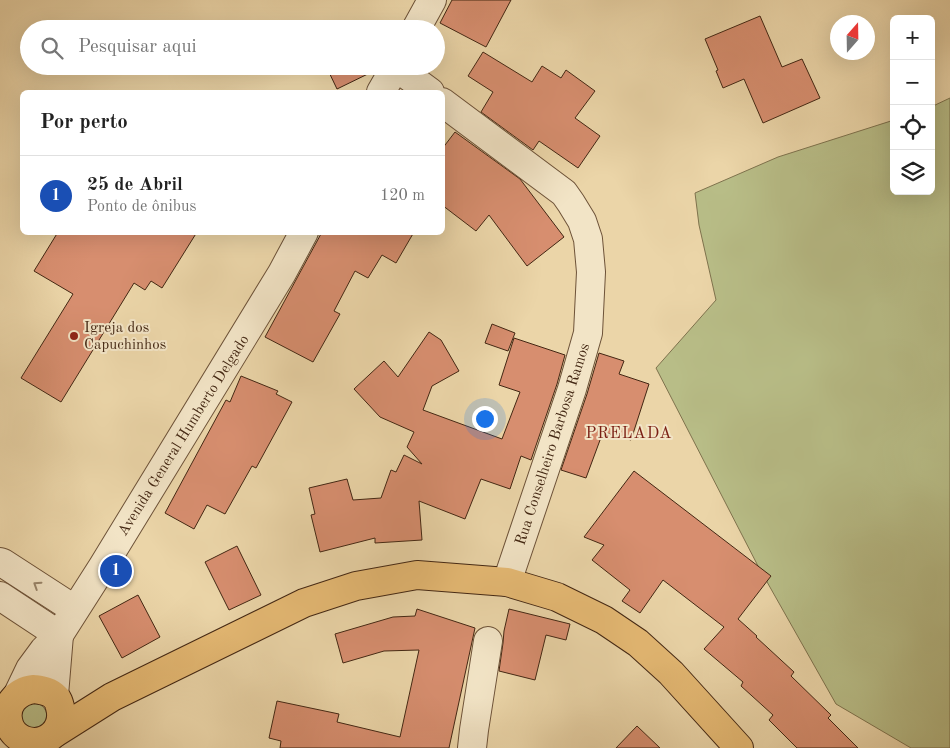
<!DOCTYPE html>
<html lang="pt">
<meta charset="utf-8">
<style>
:root{--surface:#fff;--page:#f6f6f6;--text:#222;--muted:#767676;--line:#e0e0e0;--accent:#8f2418}
body{margin:0;font-family:"Old Standard TT",serif;background:var(--page);color:var(--text)}
.controls{position:absolute;right:15px;top:15px;display:grid;overflow:hidden;border-radius:8px;box-shadow:0 5px 20px #0002}
.controls button{width:45px;height:45px;display:grid;place-items:center;padding:0;border:0;border-bottom:1px solid var(--line);background:var(--surface);color:var(--text);font:25px sans-serif}
.compass{position:absolute;left:830px;top:15px;width:45px;height:45px;border-radius:50%;background:var(--surface);box-shadow:0 5px 20px #0002;rotate:20deg}
.you{position:absolute;left:484px;top:418px;width:18px;height:18px;margin:-12px;border:4px solid #fff;border-radius:50%;background:#1a73e8;box-shadow:0 0 0 8px #1a73e833}
.badge{display:grid;place-items:center;width:32px;height:32px;border-radius:50%;background:var(--accent);color:#fff;font-size:16px;font-weight:700}
.pin{position:absolute;translate:-50% -50%;border:2px solid #fff;box-shadow:0 1px 5px #0006}
.list{margin:0;padding:0;list-style:none}
h2{display:flex;justify-content:space-between;align-items:center;height:65px;margin:0;padding:0 20px;font-size:21px}
h2 small{font-size:16px;font-weight:400;color:var(--muted)}
.list li{display:grid;grid-template-columns:32px 1fr auto;gap:15px;align-items:center;box-sizing:border-box;height:80px;padding:0 20px;border-top:1px solid var(--line)}
.list b{display:block;font-size:19px;white-space:nowrap}
.list p{margin:0;font-size:16px;white-space:nowrap;color:var(--muted)}
.list em{font-size:16px;font-style:normal;color:var(--muted)}
.icon{flex:none;width:28px;height:28px;fill:none;stroke:currentColor;stroke-width:2;stroke-linecap:round;stroke-linejoin:round}
.map{position:relative;flex:none;width:950px;height:748px;overflow:hidden}
.search{position:absolute;background:var(--surface);box-shadow:0 5px 20px #0002;left:20px;top:20px;width:425px;height:55px;display:flex;align-items:center;gap:12px;box-sizing:border-box;padding:0 18px;border-radius:28px;color:var(--muted);font-size:19px}
.panel{position:absolute;background:var(--surface);box-shadow:0 5px 20px #0002;left:20px;top:90px;width:425px;height:145px;border-radius:8px}
.map>svg:first-child{display:block}
.green{fill:#b8bd87;stroke:#7e724d}
.building{fill:#d78e6f;stroke:#432713}
.lines{fill:none;stroke-linecap:round;stroke-linejoin:round}
.minor-casing{stroke:#6d5238;stroke-width:30}
.major-casing{stroke:#432713;stroke-width:30}
.minor{stroke:#f2e4c6;stroke-width:28}
.major{stroke:#e6ba74;stroke-width:28}
.oneway{stroke:#9a866c}
.poi-dot{fill:#8f2418;stroke:#f2e4c6;stroke-width:2}
.labels{text-anchor:middle;stroke-width:4;stroke-linejoin:round;paint-order:stroke}
.poi-label{font-size:15px;fill:#432713;stroke:#f2e4c6;text-anchor:start}
.street-label{font-size:15px;fill:#432713;stroke:#f2e4c6}
.neighbourhood-label{font-size:16px;letter-spacing:1px;fill:#7a1f14;stroke:#f2e4c6}
</style>
<div class="map">
<svg width="950" height="748" viewBox="0 0 950 748">
<rect width="100%" height="100%" fill="#ebd5a8"/>
<filter id="stains"><feTurbulence type="fractalNoise" baseFrequency=".004" numOctaves="4"/><feColorMatrix values="0 0 0 0 .2 0 0 0 0 .09 0 0 0 0 .02 0 0 0 .5 -.17"/></filter>
<radialGradient id="worn" r=".72"><stop offset=".6" stop-color="#630" stop-opacity="0"/><stop offset="1" stop-color="#630" stop-opacity=".3"/></radialGradient>
<g class="green">
<path d="M950,98V748H911L836,704L758,566L656,368L716,300L699,225L695,193L778,157L894,120V191H931V107Z"/>
<circle cx="34" cy="716" r="13"/>
</g>
<g class="building">
<path d="M452,0H511L486,47L440,23Z"/>
<path d="M760,16L782,67L802,59L820,98L763,123L744,79L723,88L716,71L718,70L705,39Z"/>
<path d="M483,52L532,82L542,66L561,78L566,70L595,91L575,118L600,136L578,168L539,141L533,150L481,112L493,92L468,76Z"/>
<path d="M326,66H378L376,70L337,89Z"/>
<path d="M455,132L520,179L564,237L527,266L489,215L476,231L442,205V149Z"/>
<path d="M58,232H197L162,288L151,281L145,290L134,283L61,402L21,378L73,294L34,271Z"/>
<path d="M322,232H414L396,263L382,255L368,278L355,271L334,311L340,314L313,362L265,337Z"/>
<path d="M492,324L515,333L508,351L485,343Z"/>
<path d="M429,332L441,340L459,371L432,386L423,410L502,439L520,392L499,385L514,338L565,355L557,384L531,460L521,456L510,489L481,479L465,519L419,501L422,540L375,543V538L320,552L311,515L315,514L309,488L347,479L353,500L381,498L391,470L396,472L404,455L422,464L407,447L414,432L380,417L354,389L384,361L398,377Z"/>
<path d="M599,353L624,361L619,374L649,384L631,440L603,432L586,478L561,470L587,394Z"/>
<path d="M241,376L278,391L276,394L292,402L256,468L252,466L225,514L207,505L194,529L165,513L226,400L230,402Z"/>
<path d="M634,471L771,576L738,619L757,636L756,637L794,672L791,676L831,715L828,718L858,748H797L769,720L773,715L741,686L743,682L704,649L724,627L663,580L640,613L622,601L630,590L592,560L604,545L584,537Z"/>
<path d="M237,546L261,595L229,610L205,562Z"/>
<path d="M138,595L160,637L122,658L99,616Z"/>
<path d="M417,609L475,628L449,748H280L281,741L269,738L277,701L339,714L337,722L400,737L419,650L384,651L343,663L335,634L393,617L415,616Z"/>
<path d="M509,609L570,624L566,640L546,635L535,680L499,671L503,643L504,631Z"/>
<path d="M637,726L660,748H616Z"/>
</g>
<g class="lines">
<defs>
<g id="minor">
<path d="M416,29L432,0"/>
<path d="M396,67L430,92"/>
<path d="M381,92L396,66"/>
<path d="M442,102L564,193L571,203L582,221L588,239L591,272L588,333L572,389L507,582"/>
<path d="M0,562L3,563L74,609"/>
<path d="M0,596L59,635"/>
<path d="M18,694L30,669L44,650L59,635L103,566L282,273L304,232"/>
<path d="M54,695L59,635"/>
<path d="M472,748L474,730L488,641"/>
</g>
<g id="major">
<path d="M34,689C41,690 50,691 55,697C58,699 59,703 60,707C66,729 46,748 24,740C17,737 11,731 9,724C3,705 17,691 34,689Z"/>
<path d="M55,733L112,697L304,603L356,586L417,575L507,582L557,597L604,620L638,643L671,673L739,748"/>
</g>
</defs>
<use href="#minor" class="minor-casing"/>
<use href="#major" class="major-casing"/>
<use href="#minor" class="minor"/>
<use href="#major" class="major"/>
</g>
<defs><path id="oneway-chevron" d="M-2-3.5L2.5 0L-2 3.5" fill="none" stroke-width="1.6" stroke-linecap="round" stroke-linejoin="round" transform="scale(1.25)"/></defs>
<use class="oneway" href="#oneway-chevron" transform="translate(37 585) rotate(-147)"/>
<circle class="poi-dot" cx="74" cy="336" r="5"/>
<g class="labels">
<g class="poi-label">
<text x="84" y="332">Igreja dos<tspan x="84" dy="17">Capuchinhos</tspan></text>
</g>
<g class="street-label">
<text transform="translate(183 435) rotate(-58)" y="5">Avenida General Humberto Delgado</text>
<text transform="translate(552 444) rotate(-72)" y="5">Rua Conselheiro Barbosa Ramos</text>
</g>
<g class="neighbourhood-label">
<text x="629" y="438">PRELADA</text>
</g>
</g>
<rect width="100%" height="100%" filter="url(#stains)"/>
<rect width="100%" height="100%" fill="url(#worn)"/>
</svg>
<div class="controls">
<button>+</button>
<button>−</button>
<button><svg class="icon" aria-label="locate" viewBox="0 0 24 24"><circle cx="12" cy="12" r="6"/><path d="M12 2v4M12 18v4M2 12h4M18 12h4"/></svg></button>
<button><svg class="icon" aria-label="layers" viewBox="0 0 24 24"><path d="M12 4l9 5-9 5-9-5zM3 14l9 5 9-5"/></svg></button>
</div>
<svg class="compass" viewBox="-18 -18 36 36"><path d="M0-13l5 13h-10z" fill="#e53935"/><path d="M0 13l5-13h-10z" fill="#767676"/></svg>
<div class="you"></div>
<div class="pin badge" style="left:116px;top:571px;background:#1a4fb4">1</div>
<div class="search"><svg class="icon" aria-label="search" viewBox="0 0 24 24"><circle cx="10" cy="10" r="6"/><path d="M15 15l6 6"/></svg>Pesquisar aqui</div>
<section class="panel">
<h2>Por perto<small></small></h2>
<ul class="list">
<li><span class="badge" style="background:#1a4fb4">1</span><div><b>25 de Abril</b><p>Ponto de ônibus</p></div><em>120 m</em></li>
</ul>
</section>
</div>
